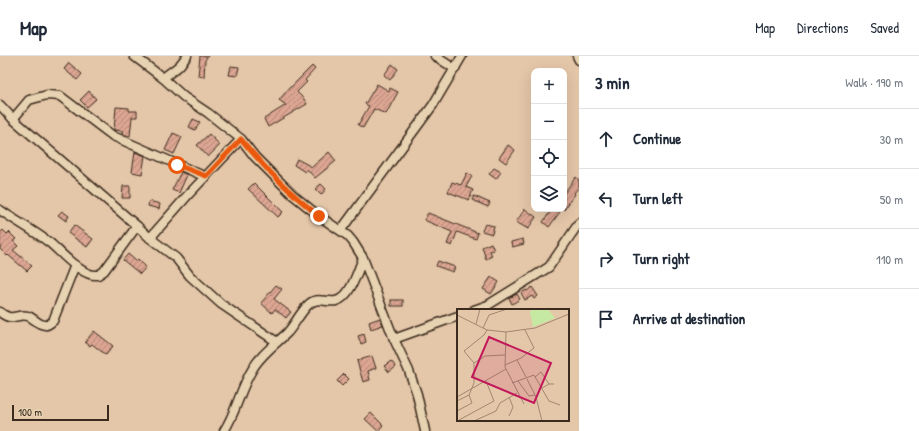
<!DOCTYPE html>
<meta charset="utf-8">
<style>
:root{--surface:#fff;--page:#f2f2f3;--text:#1f2937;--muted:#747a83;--line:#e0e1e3}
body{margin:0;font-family:"Patrick Hand",sans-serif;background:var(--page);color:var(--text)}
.controls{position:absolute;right:12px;top:12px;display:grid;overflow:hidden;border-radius:8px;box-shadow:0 4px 16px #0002}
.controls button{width:36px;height:36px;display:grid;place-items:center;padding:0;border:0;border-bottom:1px solid var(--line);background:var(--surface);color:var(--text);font:20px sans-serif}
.scale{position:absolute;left:12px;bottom:10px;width:97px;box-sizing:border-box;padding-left:4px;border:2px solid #3b2a1e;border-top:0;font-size:11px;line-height:14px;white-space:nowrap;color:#3b2a1e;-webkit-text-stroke:3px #e7d3b1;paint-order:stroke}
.stop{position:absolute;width:12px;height:12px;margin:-9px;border:3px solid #ea580c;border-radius:50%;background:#fff}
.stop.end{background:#ea580c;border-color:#fff;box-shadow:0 1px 4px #0008}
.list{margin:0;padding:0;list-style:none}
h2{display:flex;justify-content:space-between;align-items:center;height:52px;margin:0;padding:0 16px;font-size:17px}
h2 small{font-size:13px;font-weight:400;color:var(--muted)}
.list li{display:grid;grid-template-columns:26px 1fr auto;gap:12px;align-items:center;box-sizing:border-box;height:60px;padding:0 16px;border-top:1px solid var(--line)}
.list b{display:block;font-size:15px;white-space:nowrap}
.list em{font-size:13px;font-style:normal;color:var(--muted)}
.icon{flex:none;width:22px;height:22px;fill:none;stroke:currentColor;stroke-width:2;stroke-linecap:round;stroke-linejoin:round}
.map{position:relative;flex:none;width:579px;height:375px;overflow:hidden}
header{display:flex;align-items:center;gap:24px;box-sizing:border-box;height:56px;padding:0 20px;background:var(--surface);border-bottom:1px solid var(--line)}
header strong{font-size:19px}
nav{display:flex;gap:22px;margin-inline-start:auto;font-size:14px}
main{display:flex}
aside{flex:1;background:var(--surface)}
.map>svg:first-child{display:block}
.building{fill:url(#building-hatch);stroke:#3b2a1e}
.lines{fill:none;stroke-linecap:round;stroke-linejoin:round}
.minor-casing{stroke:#3b2a1e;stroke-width:11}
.minor{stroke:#e7d3b1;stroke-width:8}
.route{stroke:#ea580c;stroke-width:5}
.inset-road{fill:none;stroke:#a08871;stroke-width:1}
.view{fill:#c2185b;fill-opacity:0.15;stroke:#c2185b;stroke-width:2}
.inset-edge{fill:none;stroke:#3b2a1e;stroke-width:2}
</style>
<header>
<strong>Map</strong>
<nav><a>Map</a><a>Directions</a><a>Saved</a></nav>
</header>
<main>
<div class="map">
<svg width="579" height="375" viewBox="0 0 579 375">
<defs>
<pattern id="building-hatch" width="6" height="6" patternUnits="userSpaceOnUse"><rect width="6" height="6" fill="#dca692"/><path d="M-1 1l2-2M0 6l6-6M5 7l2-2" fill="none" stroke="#b48777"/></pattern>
</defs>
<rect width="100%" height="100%" fill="#e4c6a8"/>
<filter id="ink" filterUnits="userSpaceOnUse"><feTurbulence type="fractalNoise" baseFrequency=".025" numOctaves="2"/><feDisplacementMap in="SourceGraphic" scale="8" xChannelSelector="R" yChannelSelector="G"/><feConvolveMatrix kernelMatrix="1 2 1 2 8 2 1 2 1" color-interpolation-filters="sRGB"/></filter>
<g filter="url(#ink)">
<g class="building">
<path d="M200,0H208L205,4L204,21L198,20Z"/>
<path d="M69,7L82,18L77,24L64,13Z"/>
<path d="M392,8L398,13L390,24L384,19Z"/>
<path d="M231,10L239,11L237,20L229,19Z"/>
<path d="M312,10L315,13L305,24L307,26L297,36L304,43L307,48L268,71L264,63L286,49L279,44L290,31H291Z"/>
<path d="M377,28L389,35L390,32L398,36L386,58L374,53L363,72L358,69L369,50L365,48Z"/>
<path d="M89,35L96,43L87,51L80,44Z"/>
<path d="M116,51L129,52V55H137V61H132L130,80L122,78L123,75L114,74Z"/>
<path d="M193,63L200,66L195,74L189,71Z"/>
<path d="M173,77L182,81L174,98L165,94Z"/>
<path d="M209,78L220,89L208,101L197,89Z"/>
<path d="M508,89L515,94L506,107L499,102Z"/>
<path d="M135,96L145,100L142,118L132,116Z"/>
<path d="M329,96L336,105L315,122L307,113L305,116L294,109L297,103L312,111Z"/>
<path d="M494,112L501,116L496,123L489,118Z"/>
<path d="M181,116L187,119L179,137L172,134Z"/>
<path d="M467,117L472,120L466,131L473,134L469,144L448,136L452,126L461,129Z"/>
<path d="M576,121L579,124V131L574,137L575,138L564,154V137Z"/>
<path d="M254,127L283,156L278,161L248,133Z"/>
<path d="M321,128L326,133L321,139L315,133Z"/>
<path d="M123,130H130V142H122Z"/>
<path d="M474,140L490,147L488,151L472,144Z"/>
<path d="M149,145L160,148L159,153L148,150Z"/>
<path d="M525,153L536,161L528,173L516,166Z"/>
<path d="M552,153H562L549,171L543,166Z"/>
<path d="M62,155L69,160L66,165L58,159Z"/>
<path d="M428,157L478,177L476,183L457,176L452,190L447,188L452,176L424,164Z"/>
<path d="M485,168L494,170L492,178L482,175Z"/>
<path d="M74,169L93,183L87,191L68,177Z"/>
<path d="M3,174L7,178L9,176L16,183L13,185L18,190L13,194L32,210L27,215L8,199L7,200L0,193V177Z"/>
<path d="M523,183L524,188L512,191L511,186Z"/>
<path d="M491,187L494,194L490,195L492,200L486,203L482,191Z"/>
<path d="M128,198L136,205L138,203L146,211L140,218L123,204Z"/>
<path d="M438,205L455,211L453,216L436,210Z"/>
<path d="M491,221L499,226L491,238L483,233Z"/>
<path d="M276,229L282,233L274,243L291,256L286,262L275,253L272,257L261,247Z"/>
<path d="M532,231L538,240L534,243L532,240L525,244L521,237L526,234L527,235Z"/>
<path d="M517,238L520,243L512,248L509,242Z"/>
<rect x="391" y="244" width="12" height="6"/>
<path d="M380,262L383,269L371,273L369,266Z"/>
<path d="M94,275L113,290L106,299L92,288L90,290L85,286Z"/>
<path d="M364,278L366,286L361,288L358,280Z"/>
<path d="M372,300L376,312L368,315L370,324L363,326L357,305Z"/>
<path d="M391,305L396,311L389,316L384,310Z"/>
<path d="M344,318L349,323L342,330L337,325Z"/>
<path d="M371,357L383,369L378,375L365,363Z"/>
</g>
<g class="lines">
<defs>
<g id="minor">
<path d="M134,0L163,22L184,41L208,57L241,83L255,101L293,139L319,160L348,180L353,186L363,202L394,283L409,315L417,338L425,375"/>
<path d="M435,0L455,13"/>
<path d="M577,0L579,4"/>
<path d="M163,22L179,10L187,0"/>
<path d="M0,49L13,63L137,170"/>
<path d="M13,63L29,44L47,39L60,40L113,80L206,121"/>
<path d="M0,154C16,165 34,175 50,187C61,196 82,221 98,219L104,215L137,170L150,182L187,140L241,83"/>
<path d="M341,174L433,49L462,0"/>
<path d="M150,182L176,202L190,220L221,248L277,286"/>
<path d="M474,254L488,249L549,211L579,167"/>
<path d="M0,256C13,267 16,257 28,260C34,262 38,269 45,269C48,270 50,267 53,265L75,209"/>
<path d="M394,283L458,260"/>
<path d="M224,375C236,357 240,333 252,314C260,299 276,288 288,276C295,268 300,257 308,249C316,240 326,247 336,245C351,241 358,214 363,202"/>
</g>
</defs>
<use href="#minor" class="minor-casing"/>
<use href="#minor" class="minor"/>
</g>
</g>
<g class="lines" filter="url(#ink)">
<path class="route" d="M177,109L206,120L241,83C264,112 290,137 319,160"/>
</g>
<g transform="translate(457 253)">
<rect width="112" height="112" fill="#e4c6a8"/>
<path d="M75,0H91L98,9L76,18L73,3Z" fill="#c5e8a2"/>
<path class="inset-road" d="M0,6L30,21L49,23L78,19L112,5M19,15L23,0M26,19L32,6L50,0M49,23L48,58L67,95M60,51L69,68M17,54L7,42L27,26L30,21M48,56L64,49L77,39L68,21M78,68L84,63L92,75M70,70L79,88L85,112M61,72L72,87L78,86M55,74L77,66L92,92L103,96M85,79L92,75H97M0,88L49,60M52,88L56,98L52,107M0,92L12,86M0,102L15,94L12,86L17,74V54L28,47L48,46M2,111L37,92L29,72M17,112L39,102L43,94L60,84"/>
<path class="view" d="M32,28L94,54L77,94L15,68Z"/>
<rect width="112" height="112" class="inset-edge"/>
</g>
</svg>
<div class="controls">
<button>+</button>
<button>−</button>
<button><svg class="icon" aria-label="locate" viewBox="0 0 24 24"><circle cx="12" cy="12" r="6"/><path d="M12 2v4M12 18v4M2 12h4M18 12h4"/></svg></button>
<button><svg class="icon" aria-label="layers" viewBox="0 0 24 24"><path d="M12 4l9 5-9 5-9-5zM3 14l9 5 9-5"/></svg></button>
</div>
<div class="scale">100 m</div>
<div class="stop" style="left:177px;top:109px"></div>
<div class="stop end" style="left:319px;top:160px"></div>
</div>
<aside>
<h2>3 min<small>Walk · 190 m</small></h2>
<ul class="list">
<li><svg class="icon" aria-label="ahead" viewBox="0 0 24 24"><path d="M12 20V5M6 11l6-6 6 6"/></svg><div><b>Continue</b></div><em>30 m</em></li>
<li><svg class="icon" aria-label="left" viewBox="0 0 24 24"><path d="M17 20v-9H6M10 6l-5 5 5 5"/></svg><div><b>Turn left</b></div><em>50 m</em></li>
<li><svg class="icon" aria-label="right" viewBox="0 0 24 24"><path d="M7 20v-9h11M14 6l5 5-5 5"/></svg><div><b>Turn right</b></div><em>110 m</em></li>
<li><svg class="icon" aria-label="arrive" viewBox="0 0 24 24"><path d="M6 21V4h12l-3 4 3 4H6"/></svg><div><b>Arrive at destination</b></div></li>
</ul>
</aside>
</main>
